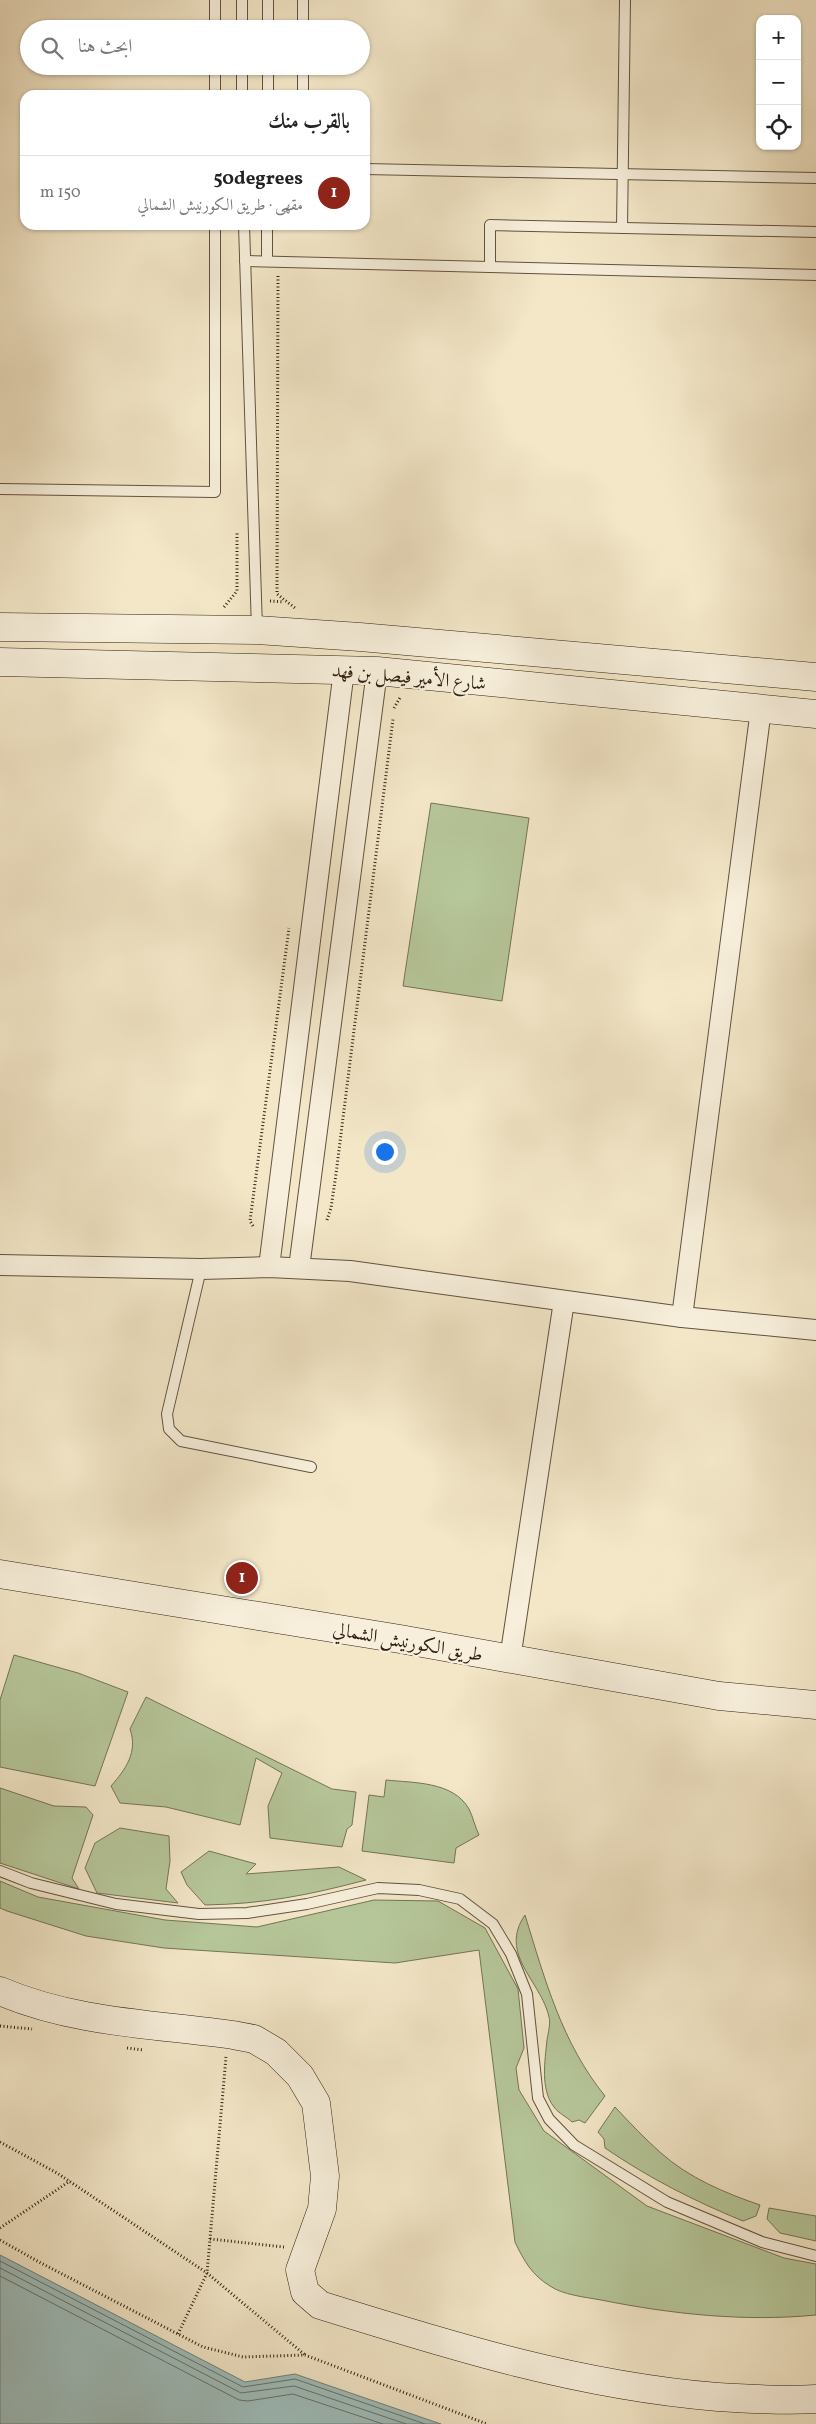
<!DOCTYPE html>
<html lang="ar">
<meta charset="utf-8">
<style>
:root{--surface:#fff;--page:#f2f2f2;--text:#222;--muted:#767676;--line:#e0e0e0;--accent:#8f2418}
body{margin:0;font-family:Vollkorn,Amiri,serif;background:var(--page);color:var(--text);direction:rtl}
.controls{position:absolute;right:15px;top:15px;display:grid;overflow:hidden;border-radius:10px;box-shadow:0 1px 4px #0004}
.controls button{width:45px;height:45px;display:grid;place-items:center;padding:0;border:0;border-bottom:1px solid var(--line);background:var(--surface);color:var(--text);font:25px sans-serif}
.you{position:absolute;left:384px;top:1151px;width:18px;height:18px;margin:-12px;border:4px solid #fff;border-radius:50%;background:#1a73e8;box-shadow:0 0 0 8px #1a73e833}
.badge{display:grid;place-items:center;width:32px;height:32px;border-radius:50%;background:var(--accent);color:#fff;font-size:16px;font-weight:700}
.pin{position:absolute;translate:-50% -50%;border:2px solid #fff;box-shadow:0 1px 5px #0006}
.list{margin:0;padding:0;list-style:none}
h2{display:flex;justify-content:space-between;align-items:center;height:65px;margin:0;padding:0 20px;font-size:21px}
h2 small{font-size:16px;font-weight:400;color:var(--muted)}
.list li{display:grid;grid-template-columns:32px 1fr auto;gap:15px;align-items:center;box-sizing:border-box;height:75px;padding:0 20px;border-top:1px solid var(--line)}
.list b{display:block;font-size:19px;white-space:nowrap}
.list p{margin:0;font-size:16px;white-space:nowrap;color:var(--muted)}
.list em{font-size:16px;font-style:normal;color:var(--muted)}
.icon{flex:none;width:28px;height:28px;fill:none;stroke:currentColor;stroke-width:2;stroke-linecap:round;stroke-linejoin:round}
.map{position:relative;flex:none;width:816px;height:2424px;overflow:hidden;direction:ltr}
.search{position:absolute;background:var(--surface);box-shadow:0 1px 4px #0004;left:20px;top:20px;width:350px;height:55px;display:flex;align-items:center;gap:12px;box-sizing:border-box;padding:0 18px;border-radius:28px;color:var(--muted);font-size:19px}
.panel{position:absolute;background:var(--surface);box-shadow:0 1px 4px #0004;left:20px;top:90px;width:350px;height:140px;border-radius:15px;direction:rtl}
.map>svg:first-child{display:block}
.green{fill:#b6c79a;stroke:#747456}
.water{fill:#9ebebd;stroke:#727f78}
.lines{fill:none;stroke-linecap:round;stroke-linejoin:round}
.shore{stroke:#686f67;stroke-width:1}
.lane-casing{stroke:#62523f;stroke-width:12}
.street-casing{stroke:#62523f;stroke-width:22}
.secondary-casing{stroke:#312011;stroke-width:29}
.path{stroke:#312011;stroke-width:3;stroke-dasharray:1 2.5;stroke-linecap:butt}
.lane{stroke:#f7efdb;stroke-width:10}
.street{stroke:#f7efdb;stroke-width:20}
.secondary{stroke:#f7efdb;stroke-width:28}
.labels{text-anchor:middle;stroke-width:4.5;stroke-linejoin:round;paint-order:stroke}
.street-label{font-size:19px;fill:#312011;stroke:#f7efdb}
</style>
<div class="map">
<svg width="816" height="2424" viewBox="0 0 816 2424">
<rect width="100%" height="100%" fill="#f3e7c8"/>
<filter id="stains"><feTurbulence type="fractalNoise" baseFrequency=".004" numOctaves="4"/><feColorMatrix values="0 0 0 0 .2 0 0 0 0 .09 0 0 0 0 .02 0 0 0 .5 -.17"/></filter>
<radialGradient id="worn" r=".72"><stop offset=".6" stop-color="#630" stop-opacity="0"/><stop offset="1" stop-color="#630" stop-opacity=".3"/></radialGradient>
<g class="green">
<path d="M431,803L529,818L502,1001L403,986Z"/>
<path d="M14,1655L78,1673L128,1692L95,1786L0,1767V1700Z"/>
<path d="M146,1697L332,1789L356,1792L352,1825L347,1829L342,1847L270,1838L268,1806L282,1773L256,1758L240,1825L166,1807L120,1803L111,1786C126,1769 138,1752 130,1729Z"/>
<path d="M386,1780C413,1783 453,1781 469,1809C473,1817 475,1827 479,1835L456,1848L454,1863L362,1851L369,1795L384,1797Z"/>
<path d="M0,1788L54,1806L86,1807L93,1815L72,1878L79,1889L0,1863Z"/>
<path d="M120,1828L169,1836L170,1861L166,1889L178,1903L97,1893L85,1868L95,1843Z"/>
<path d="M209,1851L256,1864L246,1874L339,1867L366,1880C309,1895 264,1904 205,1905L187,1885L181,1872Z"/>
<path d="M0,1881L38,1897L165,1920L257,1927L374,1900L438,1901L485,1928L518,1989L524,2048L516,2068L519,2090L544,2131L647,2206L784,2258L816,2264V2315C744,2322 671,2314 601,2300C585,2297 563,2295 550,2286C532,2275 524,2261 515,2242L479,1950L395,1963L164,1948L86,1936L7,1911L0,1908Z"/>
<path d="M525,1915C545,1980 562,2043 605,2096L585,2123L579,2120L572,2122C567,2117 558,2113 554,2107C540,2089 545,2061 547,2040C548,2033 551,2023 549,2017C541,1981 498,1954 525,1915Z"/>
<path d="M615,2107C630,2123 645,2139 661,2153C689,2178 725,2193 760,2205L756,2216L743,2221C694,2201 649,2178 605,2148L604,2139L598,2132Z"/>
<path d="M769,2208L816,2216V2241L780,2233L767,2219Z"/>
</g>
<path class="water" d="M0,2255L245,2382L295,2374L441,2424H0Z"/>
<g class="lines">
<g class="shore">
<path d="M0,2261L243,2387L295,2379L425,2424"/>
<path d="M0,2268L241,2393L294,2386L406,2424"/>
<path d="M0,2276L239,2400L248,2401L293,2394L383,2424"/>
</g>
<defs>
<g id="lane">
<path d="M215,0V29"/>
<path d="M303,0V29"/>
<path d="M242,29V0"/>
<path d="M268,29V0"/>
<path d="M215,66V95"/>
<path d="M303,66V95"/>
<path d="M242,95V66"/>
<path d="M268,95V66"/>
<path d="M365,169L816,178"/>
<path d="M244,225L257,629"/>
<path d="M622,228L625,0"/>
<path d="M245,261L816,275"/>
<path d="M267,261V225"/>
<path d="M490,267V225L816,232"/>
<path d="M0,489L215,492V225"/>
<path d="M201,1269L167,1414L169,1429L181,1441L311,1467"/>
<path d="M0,1871L31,1883L116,1904L199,1914L247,1913L307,1904L378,1888L419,1890L460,1899L493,1924L511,1954L527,1994L538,2098L549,2119L574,2145L667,2202L762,2242L816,2256"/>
</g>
<g id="street">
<path d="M0,1265L201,1269L269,1267L350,1271L682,1317L816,1330"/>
<path d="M269,1267L344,670"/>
<path d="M299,1268L377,671"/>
<path d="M682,1317L761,709"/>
<path d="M510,1659L564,1301"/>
</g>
<g id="secondary">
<path d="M0,627L257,630L360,637L816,677"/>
<path d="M0,662L377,671L816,714"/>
<path d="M0,1574L400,1639L719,1696L816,1705"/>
<path d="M0,1991C75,2023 154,2024 233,2035L254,2039L276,2052L300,2076L316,2103L325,2176L322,2209L300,2270L305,2292L320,2305C451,2346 580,2386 718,2397C750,2399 783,2401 816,2399"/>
</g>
</defs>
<use href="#lane" class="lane-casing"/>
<use href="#street" class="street-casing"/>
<use href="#secondary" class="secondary-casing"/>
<g class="path">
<path d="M278,276L277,594L295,608"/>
<path d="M270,601L284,602"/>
<path d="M224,607L237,591V533"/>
<path d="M394,708L401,696"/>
<path d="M327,1220L331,1208L336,1174L393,719"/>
<path d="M253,1226L250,1221L289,928"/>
<path d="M0,2026L32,2029"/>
<path d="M127,2048L143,2050"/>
<path d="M0,2142L57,2173L207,2273L305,2355"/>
<path d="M0,2228L70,2181"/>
<path d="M210,2239L284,2247"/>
<path d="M0,2240L39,2262L203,2347L243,2357L305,2355L487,2424"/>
<path d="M178,2334L207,2273L226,2057"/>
</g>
<use href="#lane" class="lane"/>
<use href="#street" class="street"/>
<use href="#secondary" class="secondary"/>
</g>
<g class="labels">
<g class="street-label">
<text transform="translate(409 676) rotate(5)" y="7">شارع الأمير فيصل بن فهد</text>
<text transform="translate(408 1641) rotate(10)" y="7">طريق الكورنيش الشمالي</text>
</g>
</g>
<rect width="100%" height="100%" filter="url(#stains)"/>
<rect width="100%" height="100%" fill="url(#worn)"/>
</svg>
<div class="controls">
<button>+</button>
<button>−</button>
<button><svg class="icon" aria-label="locate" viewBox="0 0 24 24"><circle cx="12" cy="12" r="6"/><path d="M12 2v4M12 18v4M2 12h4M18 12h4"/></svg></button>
</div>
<div class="you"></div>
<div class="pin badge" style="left:242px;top:1578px">1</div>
<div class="search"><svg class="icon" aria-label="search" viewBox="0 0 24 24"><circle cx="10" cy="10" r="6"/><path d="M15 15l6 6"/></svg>ابحث هنا</div>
<section class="panel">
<h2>بالقرب منك<small></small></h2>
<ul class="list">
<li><span class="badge">1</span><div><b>50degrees</b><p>مقهى · طريق الكورنيش الشمالي</p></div><em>150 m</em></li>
</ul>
</section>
</div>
